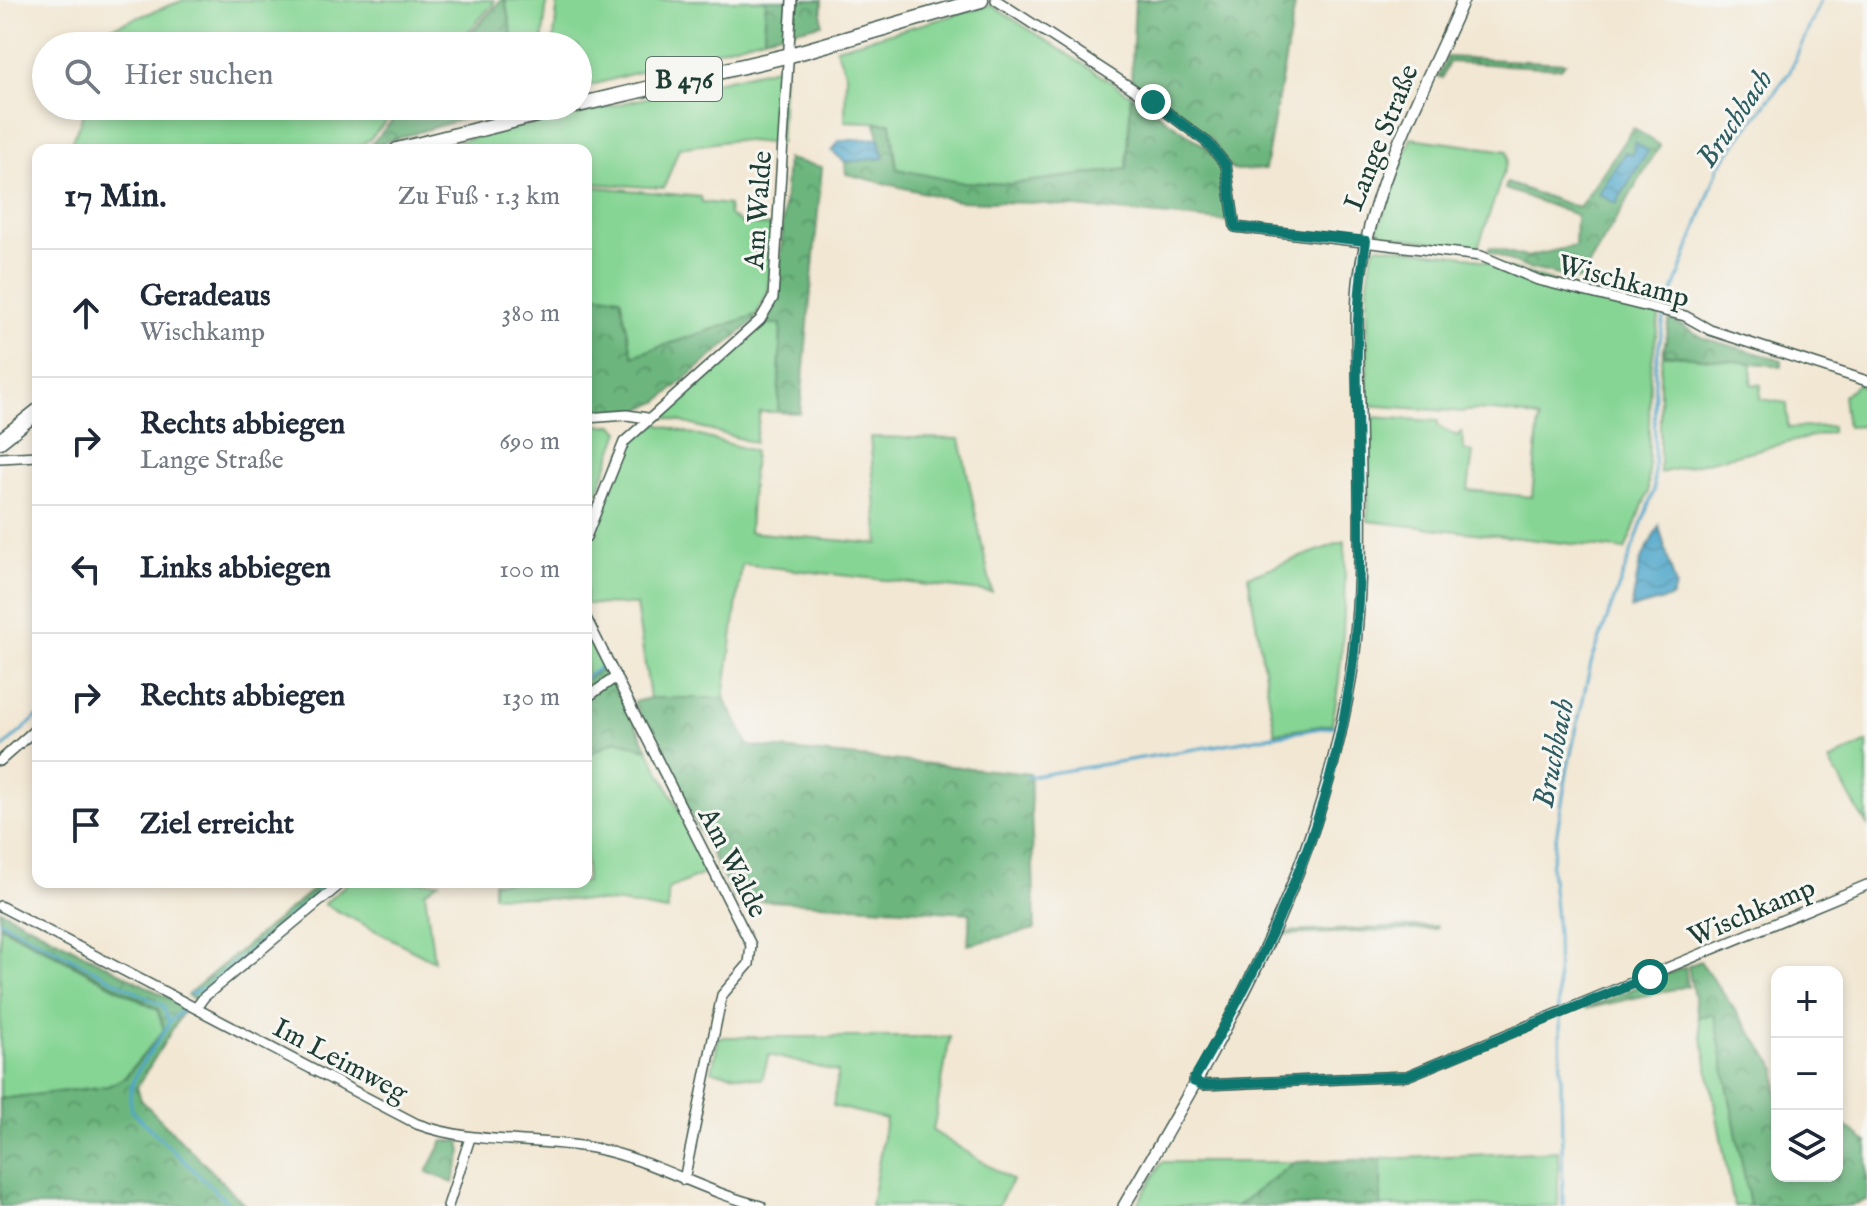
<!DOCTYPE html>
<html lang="de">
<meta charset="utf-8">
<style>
:root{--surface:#fff;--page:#f2f2f3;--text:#1f2937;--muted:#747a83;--line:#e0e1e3}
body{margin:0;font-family:"IM FELL English",serif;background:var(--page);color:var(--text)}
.controls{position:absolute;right:24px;bottom:24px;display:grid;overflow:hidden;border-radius:16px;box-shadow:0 4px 12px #0003}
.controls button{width:72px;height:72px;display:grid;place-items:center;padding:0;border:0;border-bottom:2px solid var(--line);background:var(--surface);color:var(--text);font:40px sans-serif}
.stop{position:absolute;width:24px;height:24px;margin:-18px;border:6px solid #0f766e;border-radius:50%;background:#fff}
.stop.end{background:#0f766e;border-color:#fff;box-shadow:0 2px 8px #0008}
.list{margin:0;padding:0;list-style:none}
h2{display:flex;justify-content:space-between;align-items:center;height:104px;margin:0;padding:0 32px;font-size:34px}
h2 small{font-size:26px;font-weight:400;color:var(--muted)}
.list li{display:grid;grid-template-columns:52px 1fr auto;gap:24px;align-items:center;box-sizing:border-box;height:128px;padding:0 32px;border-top:2px solid var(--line)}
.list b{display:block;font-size:30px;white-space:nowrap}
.list p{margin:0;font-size:26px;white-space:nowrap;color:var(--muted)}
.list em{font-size:26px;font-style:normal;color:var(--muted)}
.icon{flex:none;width:44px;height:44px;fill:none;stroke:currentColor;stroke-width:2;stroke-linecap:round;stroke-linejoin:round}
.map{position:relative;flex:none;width:1867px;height:1206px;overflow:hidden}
.search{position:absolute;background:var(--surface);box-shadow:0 4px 12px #0003;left:32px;top:32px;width:560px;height:88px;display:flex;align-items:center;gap:20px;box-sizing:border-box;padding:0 28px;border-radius:44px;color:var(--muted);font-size:30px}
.panel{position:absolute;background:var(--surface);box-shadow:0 4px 12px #0003;left:32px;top:144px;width:560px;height:744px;border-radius:16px}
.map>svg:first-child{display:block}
.green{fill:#86d594;stroke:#528964;stroke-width:2}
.forest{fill:url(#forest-crowns);stroke:#467a59;stroke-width:2}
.water{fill:url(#water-waves);stroke:#36727f;stroke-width:2}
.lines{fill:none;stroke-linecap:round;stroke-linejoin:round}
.stream{stroke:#4da6ca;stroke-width:3}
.minor-casing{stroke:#3f564c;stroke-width:12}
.tertiary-casing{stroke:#3f564c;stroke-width:14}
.primary-casing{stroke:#3f564c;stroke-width:17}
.minor{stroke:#fff;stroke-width:9}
.tertiary{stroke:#fff;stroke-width:11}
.primary{stroke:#fff;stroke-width:14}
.route{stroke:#0f766e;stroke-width:10}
.labels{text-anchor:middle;stroke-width:6;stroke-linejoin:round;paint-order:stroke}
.shield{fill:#f6f6f2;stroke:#60746d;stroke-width:2}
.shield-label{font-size:26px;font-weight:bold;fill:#1f3d34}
.street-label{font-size:28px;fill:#1f3d34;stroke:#f6f6f2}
.water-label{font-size:30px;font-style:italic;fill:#2d5c61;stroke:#f6f6f2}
</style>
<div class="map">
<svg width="1867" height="1206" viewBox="0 0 1867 1206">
<defs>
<pattern id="forest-crowns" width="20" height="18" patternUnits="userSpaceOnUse" patternTransform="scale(2)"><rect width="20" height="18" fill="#6cb67e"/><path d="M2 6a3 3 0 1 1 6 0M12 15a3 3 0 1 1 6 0" fill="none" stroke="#589568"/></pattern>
<pattern id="water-waves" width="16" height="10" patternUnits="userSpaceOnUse" patternTransform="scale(2)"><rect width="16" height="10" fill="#4da6ca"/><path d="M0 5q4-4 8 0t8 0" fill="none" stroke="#3f88a5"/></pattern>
</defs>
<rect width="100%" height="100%" fill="#f6f6f2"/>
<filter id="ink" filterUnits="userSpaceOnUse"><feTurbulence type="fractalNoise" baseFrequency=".0125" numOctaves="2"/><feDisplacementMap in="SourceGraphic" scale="16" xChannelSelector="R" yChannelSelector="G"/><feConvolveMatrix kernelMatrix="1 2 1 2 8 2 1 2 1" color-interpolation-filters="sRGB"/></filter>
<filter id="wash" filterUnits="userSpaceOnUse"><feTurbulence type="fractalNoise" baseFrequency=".006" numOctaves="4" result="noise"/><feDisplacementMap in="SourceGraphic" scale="32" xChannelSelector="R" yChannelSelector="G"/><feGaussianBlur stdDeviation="1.8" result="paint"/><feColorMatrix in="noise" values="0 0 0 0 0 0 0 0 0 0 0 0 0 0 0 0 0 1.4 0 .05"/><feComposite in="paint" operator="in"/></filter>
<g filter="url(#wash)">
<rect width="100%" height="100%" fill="#f2e7d3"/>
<g class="green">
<path d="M184,0H494V3L455,46H62Z"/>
<path d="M505,0H547L542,46H514Z"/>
<path d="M558,0H766L764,37L578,89V46H553Z"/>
<path d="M991,5L1131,95L1127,169L1010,184L959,182L897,169L891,123L845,121L846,74L836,48Z"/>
<path d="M784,66L780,144L735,140L679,148L664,188L586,183V150H421Z"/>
<path d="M87,106H400L370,139L354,150H68Z"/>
<path d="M1411,138L1507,151L1508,159L1478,248L1382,235L1378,228Z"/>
<path d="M586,186L701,197L702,202L728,205L729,215L743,224L774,226L768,292L756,315L632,356L620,297L586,294Z"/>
<path d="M1379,246L1466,256L1660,312L1650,373L1648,492L1625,550L1368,521L1370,417L1438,421V426L1457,436L1462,432L1463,450L1473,452L1468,490L1532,497L1539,419C1527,414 1474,407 1463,412L1367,405L1368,281L1373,250Z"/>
<path d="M781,323L778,412H760L755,443L661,416L764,324Z"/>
<path d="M1663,354L1752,363L1751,384L1761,385L1760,399L1787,403L1788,428L1832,426V432L1660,473V373Z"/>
<path d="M1859,383L1867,393V426L1847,427L1843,396Z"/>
<path d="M653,423L754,451L749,532L879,544L870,437L960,439L992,592L742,564L724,698H650L636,605L586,604V545L623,450Z"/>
<path d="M613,425L620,431L586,523V426Z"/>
<path d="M1345,541C1345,602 1344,664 1332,724L1275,733L1248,576Z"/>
<path d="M586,629L605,667L586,679Z"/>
<path d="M616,740L648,749L711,871L668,889V911L621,903L493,895V882H586V756Z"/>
<path d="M1867,742V825L1829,761Z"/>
<path d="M349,882H439L425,892L434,961L324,904Z"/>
<path d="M0,926L157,1010L164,1030L124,1078L108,1086L0,1099Z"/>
<path d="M1714,1014L1750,1206H1734L1698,1017Z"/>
<path d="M719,1037H950L933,1131L1012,1180L998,1206H871L886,1119L833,1106L838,1072L769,1055L762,1079L712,1071Z"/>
<path d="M1558,1151V1206H1381V1159Z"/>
<path d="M1162,1162H1295L1237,1206H1136Z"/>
</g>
<g class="forest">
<path d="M501,0H505L514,46H459Z"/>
<path d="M766,0H822V24L764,37Z"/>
<path d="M1135,0H1296L1265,169L1232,170L1211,139L1131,84Z"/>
<path d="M1447,57L1565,63L1561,68L1449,62L1442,78L1438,77Z"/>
<path d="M1131,95L1206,147L1221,167L1230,222L1034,203L958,201L846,174L845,162L883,158L876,123H891L897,169L959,182L1010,184L1127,169Z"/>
<path d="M405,106H505L369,147Z"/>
<path d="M1633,128L1660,145L1580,280L1527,268L1488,251L1490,247L1526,257L1575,246L1576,215L1505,189L1507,183L1579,208Z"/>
<path d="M787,159L822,167L800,413L778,412L781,324H764L778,299Z"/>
<path d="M586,294L620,297L633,356L756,315L754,321L658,402L641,409L586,414Z"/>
<path d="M1670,319L1706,339L1782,360V366L1663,354Z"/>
<path d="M605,667L648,749L616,740L586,756V679Z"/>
<path d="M650,698H724L749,746L1030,774L1035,929L968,945L970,913L734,899L634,702Z"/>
<path d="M322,882H337L195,1000L187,995Z"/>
<path d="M0,910L186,1007L137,1087L141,1100L246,1206H0V1099L108,1086L125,1078L164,1030L158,1009L0,924Z"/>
<path d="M1437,926V929L1283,935L1285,932Z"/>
<path d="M1700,961L1777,1069V1176H1837V1120L1867,1142V1200L1850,1206H1750L1714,1014L1698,1017L1688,966Z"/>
<path d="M1685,967L1688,986L1585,1009Z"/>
<path d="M443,1141H460L462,1152L453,1183L427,1172Z"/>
<path d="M1381,1159V1206H1237L1295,1162Z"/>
</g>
<g class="water">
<path d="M878,138L884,158L845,162L832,151L839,141Z"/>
<path d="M1635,142L1648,151L1616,204L1599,194L1625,152L1633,154Z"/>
<path d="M1659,526L1676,587L1671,598L1631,609L1640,562Z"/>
</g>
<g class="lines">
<g class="stream">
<path d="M1668,306L1719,166L1789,73L1821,0"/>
<path d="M586,677L600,667"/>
<path d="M0,750L38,716"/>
<path d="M1027,777L1334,726"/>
<path d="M0,921L163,1006L169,1022L166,1029C149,1055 125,1078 131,1110L231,1206"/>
<path d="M190,994L205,988L331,882"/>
<path d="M1558,1010L1557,933L1551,867L1568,767L1591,663L1654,490L1655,369L1664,318"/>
<path d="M1560,1017L1563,1206"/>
<path d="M170,1021L183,1010"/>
</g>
</g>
</g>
<g filter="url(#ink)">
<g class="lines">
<defs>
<g id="minor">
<path d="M996,0L1153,102L1208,143L1226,165L1235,227L1481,256L1538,280L1685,316L1710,330L1867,381"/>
<path d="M586,418L627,415L647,418"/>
<path d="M0,458L38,456"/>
<path d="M586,537L624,442L760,320L773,298L792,0"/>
<path d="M586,618L751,945L749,964L722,995L684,1180"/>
<path d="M586,698L616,677"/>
<path d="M0,761L38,727"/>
<path d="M0,906L417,1124C474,1145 534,1137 593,1148C652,1159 703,1192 761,1206"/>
<path d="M196,1008L204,997L343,882"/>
<path d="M1193,1081L1203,1085L1407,1076L1867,885"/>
<path d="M448,1206L470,1138"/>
</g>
<path id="tertiary" d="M1124,1206C1221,1039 1312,891 1347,698C1365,604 1360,505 1359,410C1359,366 1354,320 1360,275C1374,178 1424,90 1463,0"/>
<g id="primary">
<path d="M578,105L790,55L981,0"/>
<path d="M397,150L572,106"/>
<path d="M0,441L38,411"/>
</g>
</defs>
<use href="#minor" class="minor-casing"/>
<use href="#tertiary" class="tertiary-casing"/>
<use href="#primary" class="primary-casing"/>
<use href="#minor" class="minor"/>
<use href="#tertiary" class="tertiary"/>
<use href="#primary" class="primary"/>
</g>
</g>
<g class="lines" filter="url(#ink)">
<path class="route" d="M1153,102L1208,143L1226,165L1235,227L1366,241C1347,358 1364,480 1358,599C1350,783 1284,925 1193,1081L1203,1085L1407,1076L1650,977"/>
</g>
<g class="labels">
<rect class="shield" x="646" y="57" width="76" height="44" rx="6"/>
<g class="shield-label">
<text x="684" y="88">B 476</text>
</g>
<g class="street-label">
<text transform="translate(1380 137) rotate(-68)" y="10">Lange Straße</text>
<text transform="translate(757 210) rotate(-86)" y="10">Am Walde</text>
<text transform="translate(1624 280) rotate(15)" y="10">Wischkamp</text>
<text transform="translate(734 862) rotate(63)" y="10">Am Walde</text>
<text transform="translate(1751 911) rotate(-23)" y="10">Wischkamp</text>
<text transform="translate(341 1059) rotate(28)" y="10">Im Leimweg</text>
</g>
<g class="water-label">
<text transform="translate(1734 118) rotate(-56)" y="10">Bruchbach</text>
<text transform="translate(1553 753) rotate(-79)" y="10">Bruchbach</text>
</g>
</g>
</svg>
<div class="controls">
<button>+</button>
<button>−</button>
<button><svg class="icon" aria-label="layers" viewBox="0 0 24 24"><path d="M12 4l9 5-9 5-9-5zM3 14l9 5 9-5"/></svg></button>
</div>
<div class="stop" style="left:1650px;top:977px"></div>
<div class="stop end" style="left:1153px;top:102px"></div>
<div class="search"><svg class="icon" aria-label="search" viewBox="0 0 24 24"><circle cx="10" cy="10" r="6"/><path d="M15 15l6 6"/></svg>Hier suchen</div>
<section class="panel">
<h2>17 Min.<small>Zu Fuß · 1.3 km</small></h2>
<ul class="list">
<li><svg class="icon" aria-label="ahead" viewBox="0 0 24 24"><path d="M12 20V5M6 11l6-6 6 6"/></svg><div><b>Geradeaus</b><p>Wischkamp</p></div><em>380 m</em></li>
<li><svg class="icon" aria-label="right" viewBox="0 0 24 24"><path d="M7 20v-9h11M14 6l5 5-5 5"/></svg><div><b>Rechts abbiegen</b><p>Lange Straße</p></div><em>690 m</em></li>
<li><svg class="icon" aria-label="left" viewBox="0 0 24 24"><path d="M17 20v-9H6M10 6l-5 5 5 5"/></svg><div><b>Links abbiegen</b></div><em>100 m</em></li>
<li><svg class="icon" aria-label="right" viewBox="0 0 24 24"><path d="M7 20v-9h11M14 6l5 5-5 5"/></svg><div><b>Rechts abbiegen</b></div><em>130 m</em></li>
<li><svg class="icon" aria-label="arrive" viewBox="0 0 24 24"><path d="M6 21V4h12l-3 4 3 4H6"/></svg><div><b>Ziel erreicht</b></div></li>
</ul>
</section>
</div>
